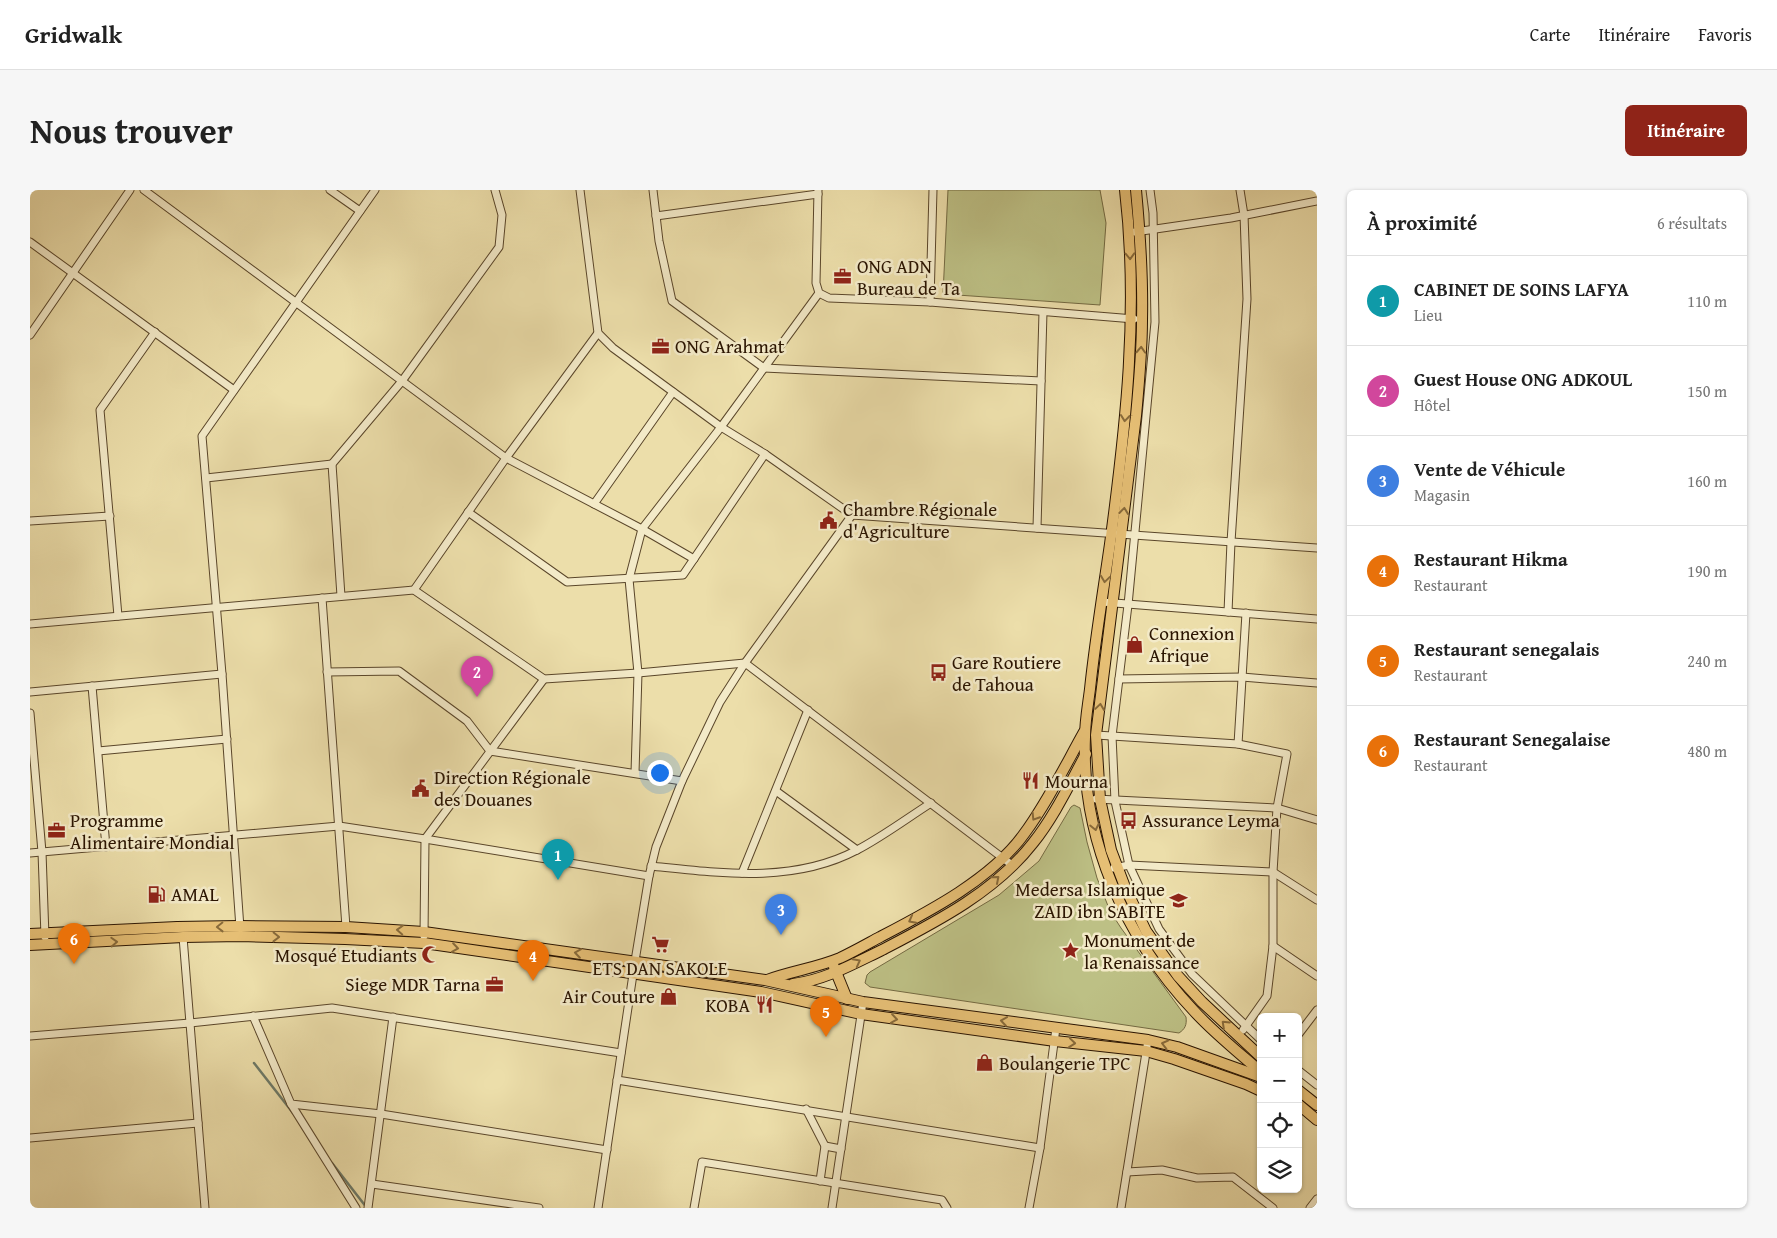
<!DOCTYPE html>
<html lang="fr">
<meta charset="utf-8">
<style>
:root{--surface:#fff;--page:#f6f6f6;--text:#222;--muted:#767676;--line:#e0e0e0;--accent:#8f2418}
body{margin:0;font-family:"Gentium Book Plus",serif;background:var(--page);color:var(--text)}
.controls{position:absolute;right:15px;bottom:15px;display:grid;overflow:hidden;border-radius:8px;box-shadow:0 1px 4px #0004}
.controls button{width:45px;height:45px;display:grid;place-items:center;padding:0;border:0;border-bottom:1px solid var(--line);background:var(--surface);color:var(--text);font:25px sans-serif}
.you{position:absolute;left:629px;top:582px;width:18px;height:18px;margin:-12px;border:4px solid #fff;border-radius:50%;background:#1a73e8;box-shadow:0 0 0 8px #1a73e833}
.badge{display:grid;place-items:center;width:32px;height:32px;border-radius:50%;background:var(--accent);color:#fff;font-size:16px;font-weight:700}
.pin{position:absolute;translate:-50% -41px;filter:drop-shadow(0 1px 2px #0008)}
.pin::after{content:'';position:absolute;top:26px;width:18px;height:15px;background:inherit;clip-path:polygon(0 0,100% 0,50% 100%)}
.list{margin:0;padding:0;list-style:none}
h2{display:flex;justify-content:space-between;align-items:center;height:65px;margin:0;padding:0 20px;font-size:21px}
h2 small{font-size:16px;font-weight:400;color:var(--muted)}
.list li{display:grid;grid-template-columns:32px 1fr auto;gap:15px;align-items:center;box-sizing:border-box;height:90px;padding:0 20px;border-top:1px solid var(--line)}
.list b{display:block;font-size:19px;white-space:nowrap}
.list p{margin:0;font-size:16px;white-space:nowrap;color:var(--muted)}
.list em{font-size:16px;font-style:normal;color:var(--muted)}
.icon{flex:none;width:28px;height:28px;fill:none;stroke:currentColor;stroke-width:2;stroke-linecap:round;stroke-linejoin:round}
.map{position:relative;flex:none;width:1287px;height:1018px;overflow:hidden;border-radius:8px}
header{display:flex;align-items:center;gap:30px;box-sizing:border-box;height:70px;padding:0 25px;background:var(--surface);border-bottom:1px solid var(--line)}
header strong{font-size:24px}
nav{display:flex;gap:28px;margin-inline-start:auto;font-size:18px}
.intro{display:flex;align-items:center;justify-content:space-between;box-sizing:border-box;height:120px;padding:0 30px}
h1{margin:0;font-size:35px}
.button{padding:12px 22px;border-radius:8px;background:var(--accent);color:#fff;font-size:18px;font-weight:700}
main{display:flex;gap:30px;padding:0 30px}
aside{flex:1;background:var(--surface);border-radius:8px;box-shadow:0 1px 4px #0004}
.map>svg:first-child{display:block}
.green{fill:#bdc085;stroke:#746a42}
.lines{fill:none;stroke-linecap:round;stroke-linejoin:round}
.stream{stroke:#6d7967;stroke-width:2.5}
.minor-casing{stroke:#5a462a;stroke-width:9}
.primary-casing{stroke:#2a1400;stroke-width:12}
.minor{stroke:#f3eac8;stroke-width:7}
.primary{stroke:#e6bf75;stroke-width:10}
.oneway{stroke:#886a3a}
.labels{text-anchor:middle;stroke-width:5;stroke-linejoin:round;paint-order:stroke}
.poi-label{font-size:19px;fill:#2a1400;stroke:#f3eac8;text-anchor:start}
</style>
<header>
<strong>Gridwalk</strong>
<nav><a>Carte</a><a>Itinéraire</a><a>Favoris</a></nav>
</header>
<div class="intro"><h1>Nous trouver</h1><a class="button">Itinéraire</a></div>
<main>
<div class="map">
<svg width="1287" height="1018" viewBox="0 0 1287 1018">
<rect width="100%" height="100%" fill="#ecdeaa"/>
<filter id="stains"><feTurbulence type="fractalNoise" baseFrequency=".004" numOctaves="4"/><feColorMatrix values="0 0 0 0 .2 0 0 0 0 .09 0 0 0 0 .02 0 0 0 .5 -.17"/></filter>
<radialGradient id="worn" r=".72"><stop offset=".6" stop-color="#630" stop-opacity="0"/><stop offset="1" stop-color="#630" stop-opacity=".3"/></radialGradient>
<g class="green">
<path d="M918,0H1070L1076,33L1070,115L913,104Z"/>
<path d="M1044,615L1050,618L1057,652L1067,688L1080,721L1091,738L1156,827C1157,835 1155,839 1149,843L840,797L835,793L837,785L840,782L969,705L1009,671L1041,617Z"/>
</g>
<g class="lines">
<g class="stream">
<path d="M224,873L263,923"/>
<path d="M302,973L337,1018"/>
</g>
<defs>
<g id="minor">
<path d="M114,0L476,268L612,339L664,369"/>
<path d="M300,0L330,21"/>
<path d="M550,0L568,143L583,158L691,237L735,264L822,325L1287,358"/>
<path d="M623,0L629,51L642,111L734,178L1011,191"/>
<path d="M788,0L786,93L789,103L799,108L900,112L1104,129"/>
<path d="M1120,0L1123,23L1125,132L1098,415L1082,546L1085,611L1099,675L1129,739L1162,784L1231,850"/>
<path d="M626,26L788,4"/>
<path d="M1105,42L1201,28L1287,11"/>
<path d="M0,52L204,200"/>
<path d="M900,112L903,0"/>
<path d="M0,145L100,0"/>
<path d="M176,288L302,274"/>
<path d="M564,314L643,202"/>
<path d="M438,322L537,392L653,385L735,264"/>
<path d="M0,331L80,326"/>
<path d="M1007,338L1013,122"/>
<path d="M384,400L476,268L568,143"/>
<path d="M311,406L302,274L372,191L469,57L472,25L465,0"/>
<path d="M292,408L316,737"/>
<path d="M1072,412L1287,429"/>
<path d="M1198,422L1201,352L1217,109L1214,25L1210,0"/>
<path d="M88,426L70,220L125,142"/>
<path d="M0,434L384,400L514,489L608,483L715,473L982,675"/>
<path d="M297,482L369,481L437,531L460,561L652,591"/>
<path d="M1089,489L1212,487L1287,493"/>
<path d="M62,496L76,657"/>
<path d="M0,502L192,484"/>
<path d="M0,523L12,662L15,747"/>
<path d="M1066,545L1208,554L1257,564L1247,618L1243,682V756L1237,806L1213,840"/>
<path d="M1208,554L1216,423"/>
<path d="M68,561L197,549"/>
<path d="M605,583L608,483L599,389L612,339L691,237L789,103"/>
<path d="M746,601L827,660"/>
<path d="M1066,609L1247,618L1287,630"/>
<path d="M0,663L309,636L395,649L619,686"/>
<path d="M621,676C689,683 763,694 827,660C852,647 876,629 901,613"/>
<path d="M1084,678L1099,675L1243,682L1287,710"/>
<path d="M712,683L778,520"/>
<path d="M210,738L192,484L172,246L345,0"/>
<path d="M394,746L395,649L514,489"/>
<path d="M153,747L175,1018"/>
<path d="M1243,756L1287,786"/>
<path d="M223,826L261,914L351,924L577,960"/>
<path d="M1268,845L1287,820"/>
<path d="M0,846L160,833L302,818L591,863"/>
<path d="M1268,880L1287,895"/>
<path d="M587,890L1010,958"/>
<path d="M261,914L326,1018"/>
<path d="M776,919L795,956L790,991"/>
<path d="M0,948L168,933"/>
<path d="M795,956L811,959"/>
<path d="M1097,982L1132,980L1167,988L1203,987L1243,1018"/>
<path d="M342,994L509,1018"/>
<path d="M338,1018L363,827"/>
<path d="M568,1018L605,771L619,686L626,657L652,591L690,512L715,473L822,325"/>
<path d="M664,1018L672,972L912,1010L917,1018"/>
<path d="M802,1018L833,812"/>
<path d="M999,1018L1010,958L1026,838"/>
<path d="M1091,1018L1118,850"/>
<path d="M1280,1018L1287,1009"/>
</g>
<g id="primary">
<path d="M1095,0C1109,120 1096,235 1080,354C1073,403 1065,451 1060,499C1058,515 1055,531 1055,547C1051,648 1095,748 1164,821C1184,843 1208,862 1231,882"/>
<path d="M1106,0C1110,43 1113,87 1112,130C1112,162 1109,194 1106,226L1066,545L1070,609L1081,660L1095,697L1116,741L1148,786L1172,812L1231,867"/>
<path d="M0,744L147,737L209,736L316,737L394,742L735,790L833,812L1118,850L1147,857L1231,887"/>
<path d="M0,755L153,747L211,746L315,749L394,753L731,802L831,824L1025,851L1116,861L1144,869L1216,894L1231,901"/>
<path d="M804,777L817,809"/>
<path d="M737,790C761,781 786,778 810,768C823,762 837,754 850,747C898,722 962,689 994,644C1017,613 1035,576 1054,542"/>
<path d="M763,794C795,790 823,774 852,760C906,732 965,702 1003,653C1024,627 1040,593 1056,564"/>
<path d="M1268,900L1287,915"/>
<path d="M1268,914L1287,930"/>
</g>
</defs>
<use href="#minor" class="minor-casing"/>
<use href="#primary" class="primary-casing"/>
<use href="#minor" class="minor"/>
<use href="#primary" class="primary"/>
</g>
<defs><path id="oneway-chevron" d="M-2-3.5L2.5 0L-2 3.5" fill="none" stroke-width="1.6" stroke-linecap="round" stroke-linejoin="round" transform="scale(1.25)"/></defs>
<g class="oneway">
<use href="#oneway-chevron" transform="translate(1100 66) rotate(88)"/>
<use href="#oneway-chevron" transform="translate(1111 160) rotate(-87)"/>
<use href="#oneway-chevron" transform="translate(1095 228) rotate(96)"/>
<use href="#oneway-chevron" transform="translate(1094 321) rotate(-83)"/>
<use href="#oneway-chevron" transform="translate(1075 389) rotate(98)"/>
<use href="#oneway-chevron" transform="translate(1070 517) rotate(-82)"/>
<use href="#oneway-chevron" transform="translate(1005 627) rotate(122)"/>
<use href="#oneway-chevron" transform="translate(1065 637) rotate(77)"/>
<use href="#oneway-chevron" transform="translate(966 689) rotate(-41)"/>
<use href="#oneway-chevron" transform="translate(882 730) rotate(152)"/>
<use href="#oneway-chevron" transform="translate(190 737) rotate(179)"/>
<use href="#oneway-chevron" transform="translate(370 740) rotate(-177)"/>
<use href="#oneway-chevron" transform="translate(246 747) rotate(1)"/>
<use href="#oneway-chevron" transform="translate(84 752) rotate(-3)"/>
<use href="#oneway-chevron" transform="translate(425 758) rotate(8)"/>
<use href="#oneway-chevron" transform="translate(548 763) rotate(-172)"/>
<use href="#oneway-chevron" transform="translate(827 772) rotate(-28)"/>
<use href="#oneway-chevron" transform="translate(864 829) rotate(8)"/>
<use href="#oneway-chevron" transform="translate(974 831) rotate(-172)"/>
<use href="#oneway-chevron" transform="translate(1195 834) rotate(-137)"/>
<use href="#oneway-chevron" transform="translate(1042 853) rotate(6)"/>
<use href="#oneway-chevron" transform="translate(1135 854) rotate(-166)"/>
</g>
<defs>
<symbol id="office-bare" viewBox="-9 -9 18 18"><path d="M-6-3h4V-5.5h4V-3h4V5H-6ZM-1-4.5V-3h2v-1.5ZM-6 0V1H6V0Z" fill="#8f2418" stroke="#f3eac8" stroke-width="2.5" paint-order="stroke"/></symbol>
<symbol id="civic-bare" viewBox="-9 -9 18 18"><path d="M-.6-6.5H3V-4.5H.6V-3L4-1V1h2V6H-6V1h2V-1L-.6-3ZM-1.2 2.5V6h2.4V2.5Z" fill="#8f2418" stroke="#f3eac8" stroke-width="2.5" paint-order="stroke"/></symbol>
<symbol id="shop-bare" viewBox="-9 -9 18 18"><path d="M-5-2.5h2.3a2.7 3.5 0 0 1 5.4 0H5L5.5 6h-11ZM-1.5-2.5h3a1.5 2.3 0 0 0-3 0Z" fill="#8f2418" stroke="#f3eac8" stroke-width="2.5" paint-order="stroke"/></symbol>
<symbol id="bus-bare" viewBox="-9 -9 18 18"><path d="M-5-6H5V4H4V6H2V4H-2V6H-4V4H-5ZM-3.5-4V0h7V-4ZM-3.5 1.2v1.5H-2V1.2ZM2 1.2v1.5H3.5V1.2Z" fill="#8f2418" stroke="#f3eac8" stroke-width="2.5" paint-order="stroke"/></symbol>
<symbol id="restaurant-bare" viewBox="-9 -9 18 18"><path d="M-5-6h1v4h1v-4h1v4h1v-4h1v5L-1.5 .5V6h-2V.5L-5-1ZM5-6V6H3V1.5H1.5Q1.5-4 5-6Z" fill="#8f2418" stroke="#f3eac8" stroke-width="2.5" paint-order="stroke"/></symbol>
<symbol id="fuel-bare" viewBox="-9 -9 18 18"><path d="M-5.5-6h7V0h2V4h1.3V-2.5L3-4.5l.8-.8L6-3V5H2.5V1h-1V6h-7ZM-4.2-4.7v3.2H.2V-4.7Z" fill="#8f2418" stroke="#f3eac8" stroke-width="2.5" paint-order="stroke"/></symbol>
<symbol id="school-bare" viewBox="-9 -9 18 18"><path d="M0-5L7-2L0 1L-7-2ZM-4 1L0 2.5L4 1V4Q0 6-4 4Z" fill="#8f2418" stroke="#f3eac8" stroke-width="2.5" paint-order="stroke"/></symbol>
<symbol id="supermarket-bare" viewBox="-9 -9 18 18"><path d="M-6-5.5h2.5l.6 2H6L4.5 2H-2.5L-4.4-4H-6ZM-1.5 3.2a1.3 1.3 0 1 0 .1 0ZM3 3.2a1.3 1.3 0 1 0 .1 0Z" fill="#8f2418" stroke="#f3eac8" stroke-width="2.5" paint-order="stroke"/></symbol>
<symbol id="sight-bare" viewBox="-9 -9 18 18"><path d="M0-6L1.8-2.2L6-1.7L2.9 1.2L3.7 5.4L0 3.3L-3.7 5.4L-2.9 1.2L-6-1.7L-1.8-2.2Z" fill="#8f2418" stroke="#f3eac8" stroke-width="2.5" paint-order="stroke"/></symbol>
<symbol id="mosque-bare" viewBox="-9 -9 18 18"><path d="M3.5-4.9A6 6 0 1 0 3.5 4.9A5 5 0 1 1 3.5-4.9Z" fill="#8f2418" stroke="#f3eac8" stroke-width="2.5" paint-order="stroke"/></symbol>
</defs>
<g fill-rule="evenodd">
<use href="#office-bare" x="800" y="74" width="25" height="25"/>
<use href="#office-bare" x="618" y="144" width="25" height="25"/>
<use href="#civic-bare" x="786" y="318" width="25" height="25"/>
<use href="#shop-bare" x="1092" y="442" width="25" height="25"/>
<use href="#bus-bare" x="896" y="470" width="25" height="25"/>
<use href="#restaurant-bare" x="988" y="578" width="25" height="25"/>
<use href="#civic-bare" x="378" y="586" width="25" height="25"/>
<use href="#bus-bare" x="1086" y="618" width="25" height="25"/>
<use href="#office-bare" x="14" y="628" width="25" height="25"/>
<use href="#fuel-bare" x="114" y="692" width="25" height="25"/>
<use href="#school-bare" x="1136" y="698" width="25" height="25"/>
<use href="#supermarket-bare" x="618" y="742" width="25" height="25"/>
<use href="#sight-bare" x="1028" y="748" width="25" height="25"/>
<use href="#mosque-bare" x="388" y="752" width="25" height="25"/>
<use href="#office-bare" x="452" y="782" width="25" height="25"/>
<use href="#shop-bare" x="626" y="794" width="25" height="25"/>
<use href="#restaurant-bare" x="722" y="802" width="25" height="25"/>
<use href="#shop-bare" x="942" y="860" width="25" height="25"/>
</g>
<g class="labels">
<g class="poi-label">
<text x="827" y="83">ONG ADN<tspan x="827" dy="22">Bureau de Ta</tspan></text>
<text x="645" y="163">ONG Arahmat</text>
<text x="813" y="326">Chambre Régionale<tspan x="813" dy="22">d'Agriculture</tspan></text>
<text x="1119" y="450">Connexion<tspan x="1119" dy="22">Afrique</tspan></text>
<text x="922" y="479">Gare Routiere<tspan x="922" dy="22">de Tahoua</tspan></text>
<text x="404" y="594">Direction Régionale<tspan x="404" dy="22">des Douanes</tspan></text>
<text x="1015" y="598">Mourna</text>
<text x="40" y="637">Programme<tspan x="40" dy="22">Alimentaire Mondial</tspan></text>
<text x="1112" y="637">Assurance Leyma</text>
<text x="1135" y="706" text-anchor="end">Medersa Islamique<tspan x="1135" dy="22">ZAID ibn SABITE</tspan></text>
<text x="141" y="711">AMAL</text>
<text x="1054" y="757">Monument de<tspan x="1054" dy="22">la Renaissance</tspan></text>
<text x="387" y="772" text-anchor="end">Mosqué Etudiants</text>
<text x="630" y="785" text-anchor="middle">ETS DAN SAKOLE</text>
<text x="450" y="801" text-anchor="end">Siege MDR Tarna</text>
<text x="625" y="813" text-anchor="end">Air Couture</text>
<text x="720" y="822" text-anchor="end">KOBA</text>
<text x="969" y="880">Boulangerie TPC</text>
</g>
</g>
<rect width="100%" height="100%" filter="url(#stains)"/>
<rect width="100%" height="100%" fill="url(#worn)"/>
</svg>
<div class="controls">
<button>+</button>
<button>−</button>
<button><svg class="icon" aria-label="locate" viewBox="0 0 24 24"><circle cx="12" cy="12" r="6"/><path d="M12 2v4M12 18v4M2 12h4M18 12h4"/></svg></button>
<button><svg class="icon" aria-label="layers" viewBox="0 0 24 24"><path d="M12 4l9 5-9 5-9-5zM3 14l9 5 9-5"/></svg></button>
</div>
<div class="you"></div>
<div class="pin badge" style="left:528px;top:690px;background:#0f9aa8">1</div>
<div class="pin badge" style="left:447px;top:507px;background:#d1479c">2</div>
<div class="pin badge" style="left:751px;top:745px;background:#3f7fe0">3</div>
<div class="pin badge" style="left:503px;top:791px;background:#e8710a">4</div>
<div class="pin badge" style="left:796px;top:847px;background:#e8710a">5</div>
<div class="pin badge" style="left:44px;top:774px;background:#e8710a">6</div>
</div>
<aside>
<h2>À proximité<small>6 résultats</small></h2>
<ul class="list">
<li><span class="badge" style="background:#0f9aa8">1</span><div><b>CABINET DE SOINS LAFYA</b><p>Lieu</p></div><em>110 m</em></li>
<li><span class="badge" style="background:#d1479c">2</span><div><b>Guest House ONG ADKOUL</b><p>Hôtel</p></div><em>150 m</em></li>
<li><span class="badge" style="background:#3f7fe0">3</span><div><b>Vente de Véhicule</b><p>Magasin</p></div><em>160 m</em></li>
<li><span class="badge" style="background:#e8710a">4</span><div><b>Restaurant Hikma</b><p>Restaurant</p></div><em>190 m</em></li>
<li><span class="badge" style="background:#e8710a">5</span><div><b>Restaurant senegalais</b><p>Restaurant</p></div><em>240 m</em></li>
<li><span class="badge" style="background:#e8710a">6</span><div><b>Restaurant Senegalaise</b><p>Restaurant</p></div><em>480 m</em></li>
</ul>
</aside>
</main>
